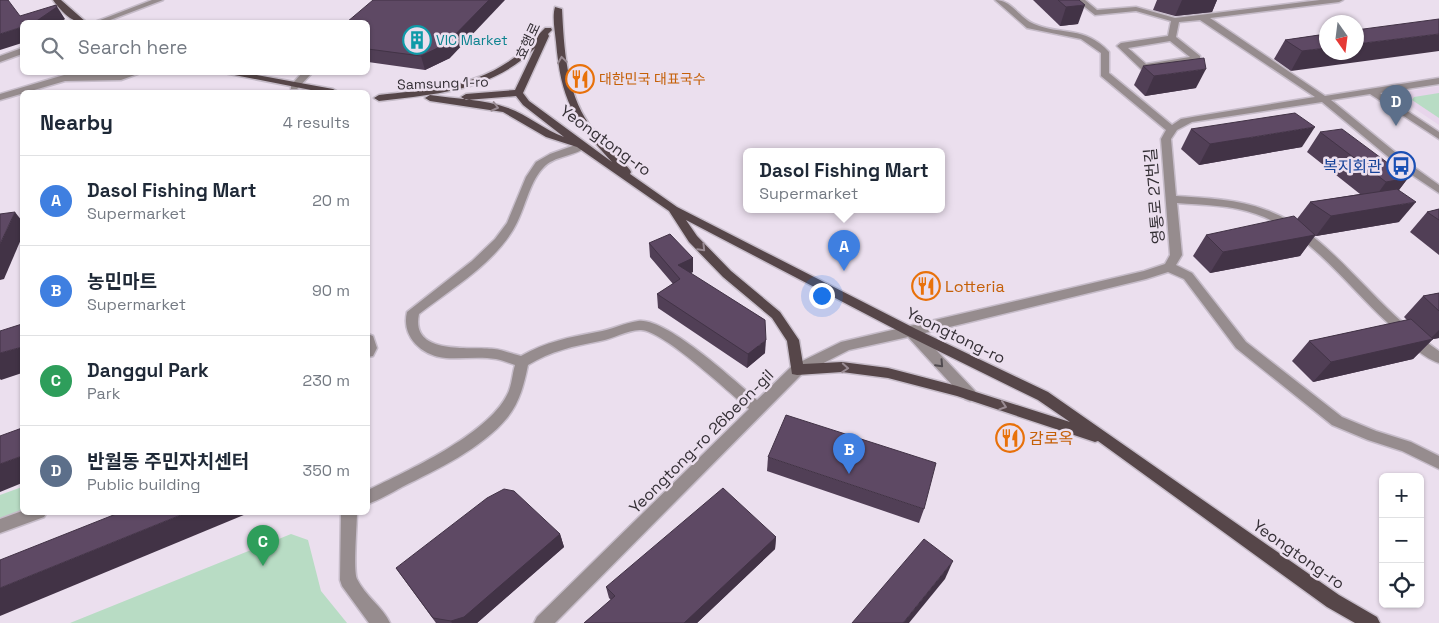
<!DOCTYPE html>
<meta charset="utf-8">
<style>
:root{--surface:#fff;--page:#f6f6f7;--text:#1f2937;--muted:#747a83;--line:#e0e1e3;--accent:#ea580c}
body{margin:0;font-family:"Space Grotesk","Noto Sans KR",sans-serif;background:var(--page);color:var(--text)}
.controls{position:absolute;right:15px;bottom:15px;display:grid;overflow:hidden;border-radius:8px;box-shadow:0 1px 4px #0004}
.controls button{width:45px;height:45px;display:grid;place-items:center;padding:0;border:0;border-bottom:1px solid var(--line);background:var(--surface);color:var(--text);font:25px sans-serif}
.compass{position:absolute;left:1319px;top:15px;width:45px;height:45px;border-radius:50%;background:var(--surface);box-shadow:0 1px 4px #0004;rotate:166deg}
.you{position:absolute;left:821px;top:295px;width:18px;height:18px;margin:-12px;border:4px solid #fff;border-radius:50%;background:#1a73e8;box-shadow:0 0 0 8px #1a73e833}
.badge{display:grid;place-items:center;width:32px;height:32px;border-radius:50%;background:var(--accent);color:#fff;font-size:16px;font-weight:700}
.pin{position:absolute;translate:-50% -41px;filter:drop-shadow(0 1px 2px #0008)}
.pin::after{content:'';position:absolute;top:26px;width:18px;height:15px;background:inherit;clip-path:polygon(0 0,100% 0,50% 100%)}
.popup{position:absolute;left:743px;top:148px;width:202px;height:65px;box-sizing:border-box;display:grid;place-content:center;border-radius:8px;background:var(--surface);filter:drop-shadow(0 1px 4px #0005);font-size:16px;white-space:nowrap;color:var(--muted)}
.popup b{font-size:19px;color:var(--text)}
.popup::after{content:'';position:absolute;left:50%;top:100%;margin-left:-10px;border:10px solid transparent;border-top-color:var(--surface)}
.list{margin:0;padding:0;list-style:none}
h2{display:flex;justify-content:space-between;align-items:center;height:65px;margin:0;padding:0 20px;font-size:21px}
h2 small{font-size:16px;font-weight:400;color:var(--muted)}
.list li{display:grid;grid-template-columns:32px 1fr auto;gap:15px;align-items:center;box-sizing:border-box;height:90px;padding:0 20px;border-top:1px solid var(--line)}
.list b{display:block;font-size:19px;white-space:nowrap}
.list p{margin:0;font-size:16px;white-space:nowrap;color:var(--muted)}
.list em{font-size:16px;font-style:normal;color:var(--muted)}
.icon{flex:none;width:28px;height:28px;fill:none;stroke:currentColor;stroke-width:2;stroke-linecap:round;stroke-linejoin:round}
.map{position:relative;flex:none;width:1439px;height:623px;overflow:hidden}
.search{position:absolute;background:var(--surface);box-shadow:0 1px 4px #0004;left:20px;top:20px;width:350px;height:55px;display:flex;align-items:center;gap:12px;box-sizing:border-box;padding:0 18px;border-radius:8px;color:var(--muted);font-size:19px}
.panel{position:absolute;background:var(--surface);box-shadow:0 1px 4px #0004;left:20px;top:90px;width:350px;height:425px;border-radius:8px}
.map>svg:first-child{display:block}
.built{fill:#e7d5eb}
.green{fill:#b8dcc4}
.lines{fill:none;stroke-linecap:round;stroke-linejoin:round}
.minor-casing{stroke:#c6bcc9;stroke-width:3}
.major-casing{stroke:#c6bcc9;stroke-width:3}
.minor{fill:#968c8e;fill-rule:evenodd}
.major{fill:#564649;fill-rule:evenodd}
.wall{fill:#513f56}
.shaded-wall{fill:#423346}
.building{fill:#5e4964;stroke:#423346}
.oneway{stroke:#998b93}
.oneway2{stroke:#514b50}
.labels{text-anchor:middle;stroke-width:5;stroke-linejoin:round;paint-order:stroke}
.far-culture-label{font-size:14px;fill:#0d838f;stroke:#ebdfee;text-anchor:start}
.far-street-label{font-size:14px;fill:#342f35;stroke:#ebdfee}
.far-food-label{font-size:14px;fill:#c56008;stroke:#ebdfee;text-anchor:start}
.street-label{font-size:16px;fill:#342f35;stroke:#ebdfee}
.transit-label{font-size:16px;fill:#164399;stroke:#ebdfee;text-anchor:end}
.food-label{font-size:16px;fill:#c56008;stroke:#ebdfee;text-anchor:start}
</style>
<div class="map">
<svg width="1439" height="623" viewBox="0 0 1439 623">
<rect width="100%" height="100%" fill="#ebdfee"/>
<path class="built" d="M1439,86V125L1399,98L1397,93Z"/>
<g class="green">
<path d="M1439,93V118L1412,100L1414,97Z"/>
<path d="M22,487V512L0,520V495Z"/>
<path d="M291,534L308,540L321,591L347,623H70Z"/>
</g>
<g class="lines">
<defs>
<g id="minor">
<path d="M152,0H163L105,22H95Z"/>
<path d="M995,0C1012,0 1019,18 1034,24C1062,36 1084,25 1109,52V73L1172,125L1181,119L1198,116L1315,97L1200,20L1179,22L1176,37L1200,56V60L1141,69L1117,46L1121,43L1168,36L1171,21L1136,11L1095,15L1076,0H1085L1097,10L1136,7L1175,18L1320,0H1343L1339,2L1210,18L1325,96L1439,78V84L1380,93L1439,132V139L1370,94L1331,100L1411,165L1439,185V193L1403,169L1322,102L1192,122L1177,130L1171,139L1176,196C1206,198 1238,199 1266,210C1309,225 1339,260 1370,291C1391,313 1414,334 1439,351V363C1420,357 1402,336 1388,323C1347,286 1311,233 1256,214C1231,205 1203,205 1177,203L1182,255L1176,265L1192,273L1246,342L1342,417L1376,431L1411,442L1439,456V469L1402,451L1368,440L1332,425L1236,348L1184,279L1168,272L1146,279L921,334L975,391L977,395L975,399L970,401L965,399L908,337L849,350L802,374L555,623H534L537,617L749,409C728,392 664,331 641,330C629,329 613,339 600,341C574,346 551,351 528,365C524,384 520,402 507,418C481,449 438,469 402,487C391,493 379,500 368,504V490C407,471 487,435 507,395C512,386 512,375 515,365C509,363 502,360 496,359C479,356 463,359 446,358C422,356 401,337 407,312L472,261L495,239L507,223L526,177L536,162L550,154L578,144L582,143L587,146C576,157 554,155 543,168C528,184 525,211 513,230C491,266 451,289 419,314C410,356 470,346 494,349C503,350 512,354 521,356C545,342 570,337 597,332C611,330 624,323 638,321C666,317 735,381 757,400L792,366L841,342L1144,271L1165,264L1170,255L1161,139L1166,130L1101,76V53L1081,39L1027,28ZM1170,41L1190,57L1146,64L1128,48Z"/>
<path d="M22,48V54L0,62V56Z"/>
<path d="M127,72H143L121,80L65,81L0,100V94L64,75L121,74Z"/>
<path d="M303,72H313L297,89H291V85Z"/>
<path d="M368,334L373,336L377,348L373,356L368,357Z"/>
<path d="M22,511V512H47L44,517L0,533V519Z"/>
<path d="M341,512H357C357,525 353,570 357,579C365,596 383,607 390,623H369L342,586L340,580Z"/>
</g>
<g id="major">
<path d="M53,0H61L86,22C72,24 61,11 53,0Z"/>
<path d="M555,7L562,9C564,48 566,91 589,124C601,140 617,154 630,170L631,172L630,174L677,207L916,329L1048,392L1339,595L1377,617L1380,623H1355L1327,607L1098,441L1095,442L957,396L888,378L842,372L797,375L792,374L787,341L772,318L723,277L689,242L669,211L577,147L546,137L503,112L430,101L425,98L430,95C455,99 484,99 508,108C528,115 544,130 564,137L523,105L516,96L466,100L461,97L466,94L515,90L535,48C493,91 435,94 379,101L374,98L379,95C423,90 470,88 508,62C522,53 533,40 545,28H551L552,30L548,34L549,36L523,93L529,101L612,162C573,119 561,100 556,42C555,31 552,17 555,7ZM686,220L906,335L1038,400L1070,422L957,386L888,368L842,362L803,364L799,340L780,312L731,271L697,236Z"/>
<path d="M219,72H241L333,89L338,92H321Z"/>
</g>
</defs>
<use href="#minor" class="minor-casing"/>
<use href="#major" class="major-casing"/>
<use href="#minor" class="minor"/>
<use href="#major" class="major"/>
</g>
<g class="wall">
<path d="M1033,0H1079L1078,24L1060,26Z"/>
<path d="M1157,0H1217L1212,12L1175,16L1153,10Z"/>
<path d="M368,22L450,58L425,70L368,62Z"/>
<path d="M1326,34L1291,71L1274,59L1285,40Z"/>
<path d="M1143,66L1196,88L1145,96L1134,85Z"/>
<path d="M1191,129L1302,147L1199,165L1181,149Z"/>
<path d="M1320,132L1408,178L1399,190V222L1316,236H1315L1300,256L1210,273L1193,256L1206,235L1297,219L1310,202L1360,194L1307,152Z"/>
<path d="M1439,209V255L1410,232L1427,212Z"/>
<path d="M649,243L693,258V272L690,273L765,353L747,368L658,308L657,294L673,284L650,257Z"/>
<path d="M1439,293V338L1433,339L1413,359L1313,382L1292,361L1309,341L1407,320L1404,317L1423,296Z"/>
<path d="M768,457L924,509L919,523L767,471Z"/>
<path d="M560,534L564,547L477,623H436L396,568Z"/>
<path d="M776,537L775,549L697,623H584L611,600L609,598L606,587Z"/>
</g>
<g class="shaded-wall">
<path d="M489,0H505L450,58L425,70L421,56Z"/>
<path d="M1182,0H1217L1212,12L1175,16Z"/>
<path d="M56,5L65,19L61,22H35Z"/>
<path d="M1085,5L1078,24L1060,26L1066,7Z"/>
<path d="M22,27V43L0,50V34Z"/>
<path d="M1439,34V51L1291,71L1302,51L1326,48V52H1356V44Z"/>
<path d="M1206,69L1196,88L1145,96L1154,76Z"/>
<path d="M1315,127L1302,147L1199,165L1210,144Z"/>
<path d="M1408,178L1392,199L1371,203L1386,182Z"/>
<path d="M1416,202L1399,222L1316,236L1331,216Z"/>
<path d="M15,212L22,221V237L4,279L0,280V244Z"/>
<path d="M1315,235L1300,256L1210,273L1223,252Z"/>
<path d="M693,258V272L679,279L678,265Z"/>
<path d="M1439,330V338L1433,339L1413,359L1313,382L1331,362L1429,340Z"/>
<path d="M766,340L765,353L747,368L748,354Z"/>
<path d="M22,347V373L1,380L0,379V353Z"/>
<path d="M22,456V483L0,492V464Z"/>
<path d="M188,512H251L0,616V588Z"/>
<path d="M560,534L564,547L477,623H452L451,621Z"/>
<path d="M776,537L775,549L697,623H684Z"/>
<path d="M953,561L945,579L909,623H903Z"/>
</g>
<g class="building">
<path d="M0,0H8L20,16L56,5L57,7L35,22H22V27L0,34Z"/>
<path d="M373,0H489L446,44L421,56L368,49V22H347Z"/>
<path d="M1058,0H1079L1085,5L1066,7Z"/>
<path d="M1439,19V34L1356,44V30Z"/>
<path d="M1326,34V48L1302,51L1285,40Z"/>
<path d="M1204,58L1206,69L1154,76L1143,66Z"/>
<path d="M1295,113L1315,127L1210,144L1191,129Z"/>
<path d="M1342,129L1408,178L1386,182L1320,132Z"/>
<path d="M1397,189L1416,202L1331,216L1310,202Z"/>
<path d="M1439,209V220L1427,212Z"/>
<path d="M15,212L0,244V214Z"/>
<path d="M1294,216L1315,235L1223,252L1206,235Z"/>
<path d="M670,234L693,258L678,265L765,320L766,340L748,354L657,294L680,279L649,243Z"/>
<path d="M1439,293V311L1423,296Z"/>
<path d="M1411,319L1433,339L1331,362L1309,341Z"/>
<path d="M22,324V347L0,353V331Z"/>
<path d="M786,415L936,463L924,509L768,457Z"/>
<path d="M22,428V456L0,464V436Z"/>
<path d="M723,488L776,537L684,623H584L615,596L606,587Z"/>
<path d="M504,489L514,491L560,534L464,617L451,621L433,618L396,568L487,498Z"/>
<path d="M121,512H188L0,588V560Z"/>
<path d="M924,539L953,561L903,623H852Z"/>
</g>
<defs><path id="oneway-chevron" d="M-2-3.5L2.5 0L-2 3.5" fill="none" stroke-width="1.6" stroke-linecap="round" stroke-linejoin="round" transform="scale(1.25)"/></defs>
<g class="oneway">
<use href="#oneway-chevron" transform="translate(562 60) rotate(-98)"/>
<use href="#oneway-chevron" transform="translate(495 107) rotate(14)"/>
<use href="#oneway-chevron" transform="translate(702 248) rotate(46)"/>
<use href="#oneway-chevron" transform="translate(845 368) rotate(4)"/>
<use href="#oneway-chevron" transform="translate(1003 406) rotate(18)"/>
</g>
<use class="oneway2" href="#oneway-chevron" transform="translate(940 364) rotate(47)"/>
<defs>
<symbol id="building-ring" viewBox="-11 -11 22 22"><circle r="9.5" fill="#ebdfee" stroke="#0f9aa8" stroke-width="1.5"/><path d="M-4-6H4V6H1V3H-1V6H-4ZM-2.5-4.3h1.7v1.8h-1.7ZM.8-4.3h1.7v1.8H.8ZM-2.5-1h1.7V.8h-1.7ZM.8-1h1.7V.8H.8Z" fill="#0f9aa8"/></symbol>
<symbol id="restaurant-ring" viewBox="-11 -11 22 22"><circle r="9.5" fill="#ebdfee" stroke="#e8710a" stroke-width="1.5"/><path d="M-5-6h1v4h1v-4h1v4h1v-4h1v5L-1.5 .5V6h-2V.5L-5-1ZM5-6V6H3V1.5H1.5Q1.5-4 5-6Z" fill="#e8710a"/></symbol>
<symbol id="bus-ring" viewBox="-11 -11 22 22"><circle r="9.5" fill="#ebdfee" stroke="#1a4fb4" stroke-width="1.5"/><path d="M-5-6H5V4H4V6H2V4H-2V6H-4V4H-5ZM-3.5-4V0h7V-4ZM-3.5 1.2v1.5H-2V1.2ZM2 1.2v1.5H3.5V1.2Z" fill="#1a4fb4"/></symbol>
</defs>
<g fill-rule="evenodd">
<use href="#building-ring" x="401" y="24" width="32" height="32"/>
<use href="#restaurant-ring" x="564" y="63" width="32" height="32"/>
<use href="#bus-ring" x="1385" y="150" width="32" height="32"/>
<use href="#restaurant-ring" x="910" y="270" width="32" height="32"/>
<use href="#restaurant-ring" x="994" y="422" width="32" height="32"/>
</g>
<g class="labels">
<g class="far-culture-label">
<text x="436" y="45">VIC Market</text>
</g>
<g class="far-street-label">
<text transform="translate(528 41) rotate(-65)" y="5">효행로</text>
<text transform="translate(443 83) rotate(-2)" y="5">Samsung 1-ro</text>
</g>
<g class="far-food-label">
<text x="599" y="84">대한민국 대표국수</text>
</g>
<g class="street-label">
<text transform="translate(606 140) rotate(36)" y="6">Yeongtong-ro</text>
<text transform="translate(1154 196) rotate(-95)" y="6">영통로 27번길</text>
<text transform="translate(956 335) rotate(26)" y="6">Yeongtong-ro</text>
<text transform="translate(701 441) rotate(-45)" y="6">Yeongtong-ro 26beon-gil</text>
<text transform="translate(1299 554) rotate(35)" y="6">Yeongtong-ro</text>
</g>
<g class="transit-label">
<text x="1382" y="172">복지회관</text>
</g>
<g class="food-label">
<text x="945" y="292">Lotteria</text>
<text x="1029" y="444">감로옥</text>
</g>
</g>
</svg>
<div class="controls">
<button>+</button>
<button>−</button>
<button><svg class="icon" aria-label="locate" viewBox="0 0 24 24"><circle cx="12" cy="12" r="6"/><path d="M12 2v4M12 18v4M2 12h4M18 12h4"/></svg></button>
</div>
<svg class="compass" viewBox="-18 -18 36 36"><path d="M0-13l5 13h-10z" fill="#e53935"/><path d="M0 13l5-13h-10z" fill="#747a83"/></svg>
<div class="you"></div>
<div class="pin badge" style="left:844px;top:271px;background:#3f7fe0">A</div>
<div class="popup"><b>Dasol Fishing Mart</b>Supermarket</div>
<div class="pin badge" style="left:849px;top:474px;background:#3f7fe0">B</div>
<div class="pin badge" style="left:263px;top:566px;background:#2e9e5b">C</div>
<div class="pin badge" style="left:1396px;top:126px;background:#5c6f8a">D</div>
<div class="search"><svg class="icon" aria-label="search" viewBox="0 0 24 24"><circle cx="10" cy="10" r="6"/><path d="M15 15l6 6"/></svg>Search here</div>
<section class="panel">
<h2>Nearby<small>4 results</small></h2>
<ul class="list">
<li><span class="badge" style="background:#3f7fe0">A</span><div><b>Dasol Fishing Mart</b><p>Supermarket</p></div><em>20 m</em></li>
<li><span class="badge" style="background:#3f7fe0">B</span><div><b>농민마트</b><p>Supermarket</p></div><em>90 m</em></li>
<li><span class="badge" style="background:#2e9e5b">C</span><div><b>Danggul Park</b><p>Park</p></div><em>230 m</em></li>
<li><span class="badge" style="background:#5c6f8a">D</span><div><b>반월동 주민자치센터</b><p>Public building</p></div><em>350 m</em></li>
</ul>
</section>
</div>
